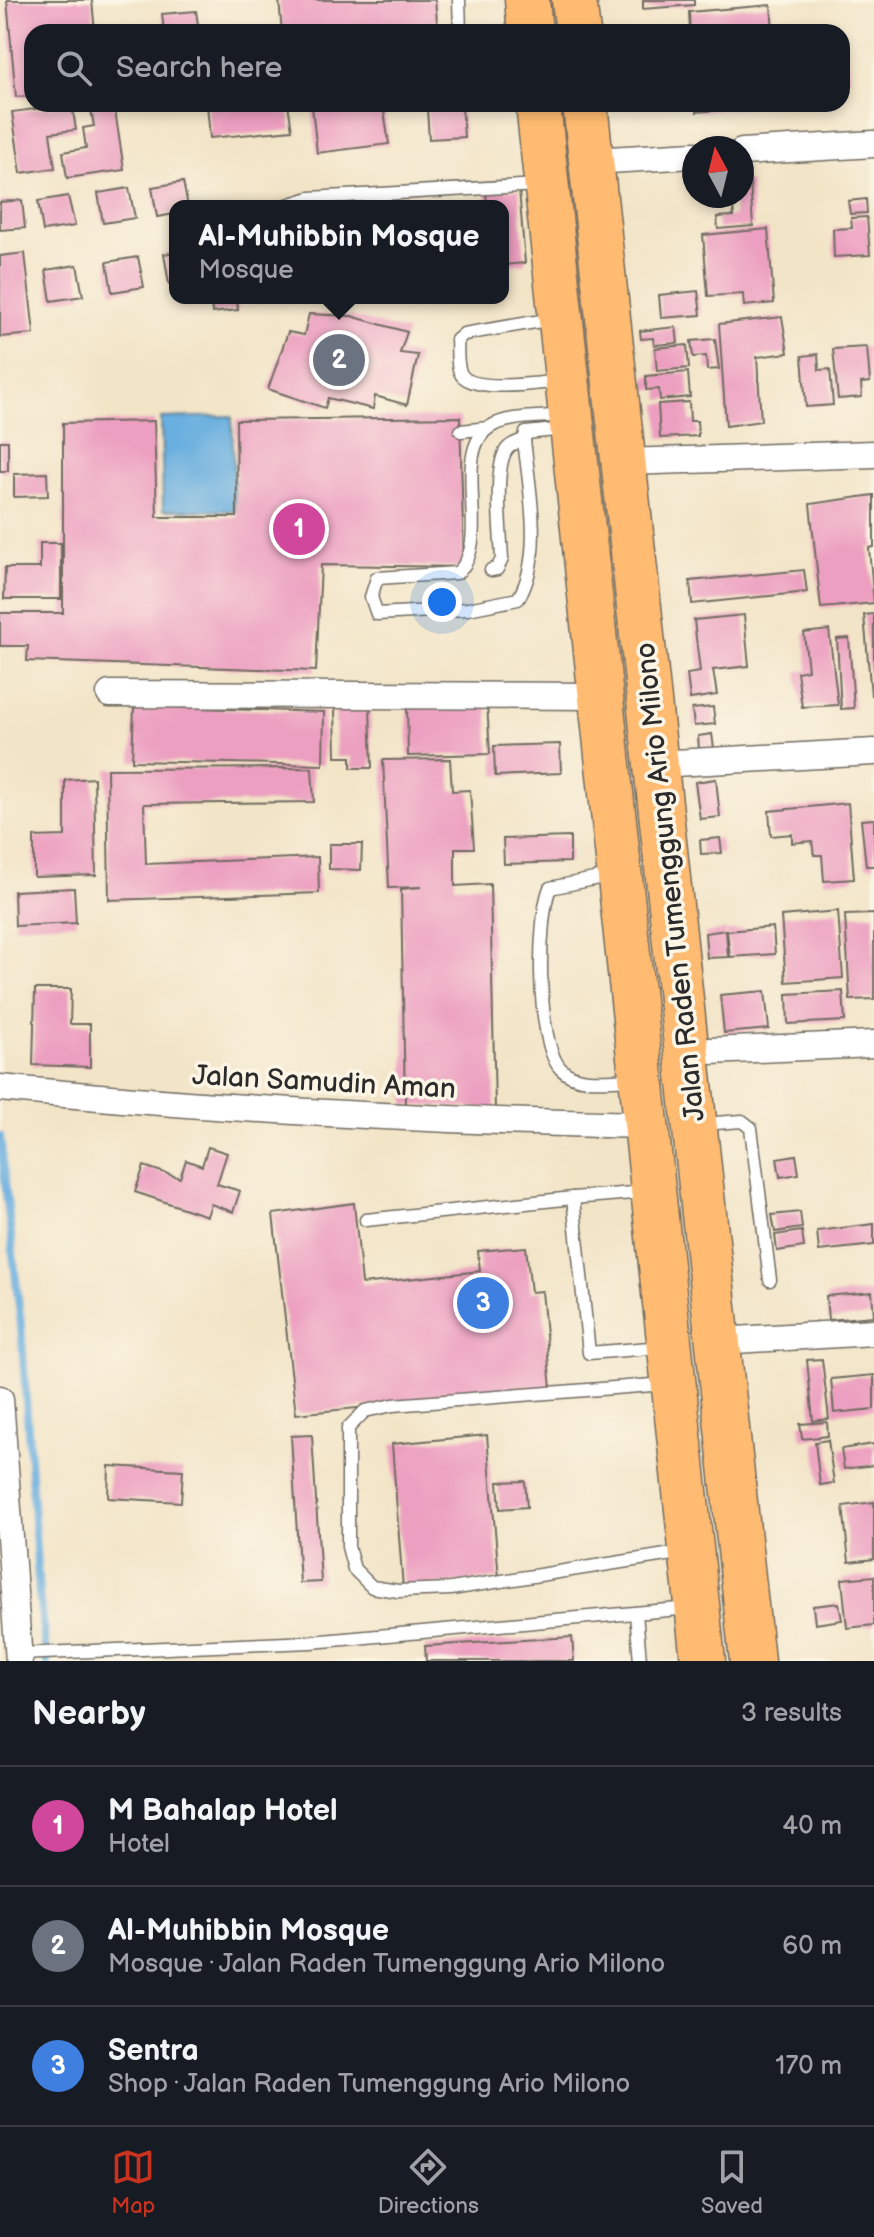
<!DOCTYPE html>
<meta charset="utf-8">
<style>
:root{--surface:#171b24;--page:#20242c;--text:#f1f3f6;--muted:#9ea1a6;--line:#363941;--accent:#c8321e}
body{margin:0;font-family:"Balsamiq Sans",sans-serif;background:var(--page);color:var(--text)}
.compass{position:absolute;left:682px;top:136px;width:72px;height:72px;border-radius:50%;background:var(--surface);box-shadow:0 4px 12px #0003;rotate:353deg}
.you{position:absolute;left:442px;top:602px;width:28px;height:28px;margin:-20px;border:6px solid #fff;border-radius:50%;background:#1a73e8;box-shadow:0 0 0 12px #1a73e833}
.badge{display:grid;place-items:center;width:52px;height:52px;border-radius:50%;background:var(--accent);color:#fff;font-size:26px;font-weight:700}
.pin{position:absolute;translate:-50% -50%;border:4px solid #fff;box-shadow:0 2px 8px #0006}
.popup{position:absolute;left:169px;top:200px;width:340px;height:104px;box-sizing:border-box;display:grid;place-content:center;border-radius:16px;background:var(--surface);filter:drop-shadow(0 2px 6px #0005);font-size:26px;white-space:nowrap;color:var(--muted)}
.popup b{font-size:30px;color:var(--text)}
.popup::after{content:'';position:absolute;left:50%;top:100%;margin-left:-16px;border:16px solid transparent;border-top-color:var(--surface)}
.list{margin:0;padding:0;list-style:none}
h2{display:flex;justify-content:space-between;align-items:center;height:104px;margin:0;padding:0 32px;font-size:34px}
h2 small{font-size:26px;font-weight:400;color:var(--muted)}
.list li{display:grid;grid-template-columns:52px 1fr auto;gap:24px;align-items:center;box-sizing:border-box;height:120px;padding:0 32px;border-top:2px solid var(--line)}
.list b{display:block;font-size:30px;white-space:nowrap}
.list p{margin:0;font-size:26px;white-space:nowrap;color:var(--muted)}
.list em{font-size:26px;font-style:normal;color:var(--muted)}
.icon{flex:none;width:44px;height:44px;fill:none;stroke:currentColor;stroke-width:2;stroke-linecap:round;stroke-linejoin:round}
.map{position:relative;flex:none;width:874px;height:1661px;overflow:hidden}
.search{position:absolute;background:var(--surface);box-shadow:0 4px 12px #0003;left:24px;right:24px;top:24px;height:88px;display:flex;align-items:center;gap:20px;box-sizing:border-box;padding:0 28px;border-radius:24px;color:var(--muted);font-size:30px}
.sheet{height:464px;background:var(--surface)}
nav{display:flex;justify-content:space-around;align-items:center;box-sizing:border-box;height:112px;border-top:2px solid var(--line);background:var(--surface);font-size:22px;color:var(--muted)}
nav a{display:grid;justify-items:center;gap:4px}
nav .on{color:var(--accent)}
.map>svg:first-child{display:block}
.water{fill:#69afdf;stroke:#4a6d85;stroke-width:2}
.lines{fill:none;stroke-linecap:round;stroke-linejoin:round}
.stream{stroke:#69afdf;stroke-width:8}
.building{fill:#ec9fc0}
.service-casing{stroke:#716c62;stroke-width:15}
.minor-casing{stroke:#716c62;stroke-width:29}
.trunk-casing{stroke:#716c62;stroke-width:47}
.service{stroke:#fff;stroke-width:12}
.minor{stroke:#fff;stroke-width:26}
.trunk{stroke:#ffbb71;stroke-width:44}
.labels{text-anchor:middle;stroke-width:7;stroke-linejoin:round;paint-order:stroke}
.street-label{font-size:28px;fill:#2b2b2b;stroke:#fcf5e5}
</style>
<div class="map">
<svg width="874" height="1661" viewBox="0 0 874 1661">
<rect width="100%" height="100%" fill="#fcf5e5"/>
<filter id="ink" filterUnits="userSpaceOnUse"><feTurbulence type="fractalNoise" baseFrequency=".0125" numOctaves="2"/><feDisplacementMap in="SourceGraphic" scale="16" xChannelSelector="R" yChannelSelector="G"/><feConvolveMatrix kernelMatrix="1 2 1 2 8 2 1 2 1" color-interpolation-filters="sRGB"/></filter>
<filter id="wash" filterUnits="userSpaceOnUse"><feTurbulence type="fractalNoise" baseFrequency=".006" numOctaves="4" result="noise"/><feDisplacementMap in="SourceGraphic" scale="32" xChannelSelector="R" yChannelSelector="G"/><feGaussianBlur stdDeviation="1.8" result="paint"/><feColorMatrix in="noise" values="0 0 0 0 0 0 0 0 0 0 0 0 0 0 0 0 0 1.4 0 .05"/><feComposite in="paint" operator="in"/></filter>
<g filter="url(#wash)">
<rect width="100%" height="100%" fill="#f2e4c7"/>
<path class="water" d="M232,416L235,511L163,510L161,418Z"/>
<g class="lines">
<path class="stream" d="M0,1136L21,1325L39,1594L47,1661"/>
</g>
<g id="blocks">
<g class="building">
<path d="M7,0H92L95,32H32V96L16,97Z"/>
<path d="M279,0H435L438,32H282Z"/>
<path d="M643,0H694V5L643,9Z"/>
<path d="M771,5L773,32H690L689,12Z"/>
<path d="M196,11L199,32H164L162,14Z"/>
<path d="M846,42L850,78L842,79V43Z"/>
<path d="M72,104L76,130L50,133L55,168L21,173L12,112Z"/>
<path d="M90,104H114L124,170L67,178L63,152L86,148L83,128L94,126Z"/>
<path d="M207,104H288L292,130L210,138Z"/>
<path d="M328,104H383L389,144L317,153L312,106Z"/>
<path d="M696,104H761V106L697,112Z"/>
<path d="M462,107L464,137L429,139L427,109Z"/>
<path d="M750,181L753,226L718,229L717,217L734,216L732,196H742V182Z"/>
<path d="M183,182L188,206H175V214L157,217L152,187Z"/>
<path d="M129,188L135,218L103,223L98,193Z"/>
<path d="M519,189L525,263L503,265V206H487L486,191Z"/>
<path d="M68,196L75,226L43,231L38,201Z"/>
<path d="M866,199L867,213L850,214L848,201Z"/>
<path d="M22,200L25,228L0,230V202Z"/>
<path d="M867,217L870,255L834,257L833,229L852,228L851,218Z"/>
<path d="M768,229L774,303L744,306L743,294L708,296L703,235Z"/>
<path d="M175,252V284H169L164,254Z"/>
<path d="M25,253L34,334L0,337V256Z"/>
<path d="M138,257L144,287L112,292L107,262Z"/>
<path d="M77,265L83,296L51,301L46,270Z"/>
<path d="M698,291L701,315L661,318L659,295Z"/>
<path d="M211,298H237L238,310L212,313Z"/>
<path d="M309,314L351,316L407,332L400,353L418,355L407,405L375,396L373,409L328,398L325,408L268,389L288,332L304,335Z"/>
<path d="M782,317L788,353L757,357L761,421L726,426L719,324Z"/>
<path d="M676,327L678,343L654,345L653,338L641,339L640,331Z"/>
<path d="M715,339L719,369L707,370L706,356L693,357L691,341Z"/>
<path d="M687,345L689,368L657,371L655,348Z"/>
<path d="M867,347L870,382L861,383L862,397L838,399L833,349Z"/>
<path d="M818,354L819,370L830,369L833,405L806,407L802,356Z"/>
<path d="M688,372L690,397L660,400L659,389L646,390V376Z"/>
<path d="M689,402L690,421H697L698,436L660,438L658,404Z"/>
<path d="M460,417L464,567L321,565L316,671L27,661L28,646H0V613H63V423L154,421L157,517H237L236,420Z"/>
<rect x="0" y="441" width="8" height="30"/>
<path d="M47,473L48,496L14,497V474Z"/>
<path d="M874,495V547L869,548L874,603L821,608L810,504Z"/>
<path d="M40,543H61V599H4L5,568H40Z"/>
<path d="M804,570L807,592L692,604L690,581Z"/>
<path d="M874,614V695H871L864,615Z"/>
<path d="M744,615L749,666L713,670L717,695L690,699L687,674L700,672L694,620Z"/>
<path d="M829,630L838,705L802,707L797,672L808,670L804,633Z"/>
<path d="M849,638L854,708L841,709L837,639Z"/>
<path d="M407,703H487L490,754L408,756Z"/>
<path d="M134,706L324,712L323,765L132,761Z"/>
<path d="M713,707L715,724L694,726L692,709Z"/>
<path d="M335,708H370L372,768H351V757H336Z"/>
<path d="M712,734L714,748L699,749L698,736Z"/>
<path d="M560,744L561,773L495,776L494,746Z"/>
<path d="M450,759L452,791L470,790L474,848H455V886L490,884L495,1109L405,1105L401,889L421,887L389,888L383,760Z"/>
<path d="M312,768L314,802L144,804L146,864L318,857L319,893L109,900L107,769Z"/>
<path d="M94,778L96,875L34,877V837L65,836V780Z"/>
<path d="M716,779L720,817L700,819L695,782Z"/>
<path d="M848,803L854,879L824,881L822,855H814L812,841L792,843V834L771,836L769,811Z"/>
<path d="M874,819V866H866L861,820Z"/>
<path d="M570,837V862L504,864L503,839Z"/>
<path d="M720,838L722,853L701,854L700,840Z"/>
<path d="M329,844H362L361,870L329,869Z"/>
<path d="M74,888L76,923L15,926L14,891Z"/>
<path d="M838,911L843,978L786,982L781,916Z"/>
<path d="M874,914V999L850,1000L845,915Z"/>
<path d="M773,927L775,954L730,957L727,931Z"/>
<path d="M726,930L728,957L707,958L705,933Z"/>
<path d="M35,989H71L70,1024H90V1067L33,1065Z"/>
<path d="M765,991L769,1029L724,1033L720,995Z"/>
<path d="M843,991L845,1021L788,1024L787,994Z"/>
<path d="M208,1147L227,1153L217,1184L240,1191L233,1212L211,1204L207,1216L135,1192L144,1166L180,1178L186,1160L202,1166Z"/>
<path d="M796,1155L799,1174L780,1177L777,1158Z"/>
<path d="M354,1203L362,1284L480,1271L478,1251L526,1247L531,1292L542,1291L551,1389L296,1414L273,1214Z"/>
<path d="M800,1212L802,1228L775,1232L772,1215Z"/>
<path d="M874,1224V1245L819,1251L817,1231Z"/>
<path d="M802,1231L804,1247L777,1251L775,1235Z"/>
<path d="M872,1292L874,1316L828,1320L826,1296Z"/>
<path d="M822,1359L829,1419L813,1421L807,1360Z"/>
<path d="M874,1375V1409L834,1413L831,1379Z"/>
<path d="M827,1422L828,1436L802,1439L800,1424Z"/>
<path d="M312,1435L321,1582L300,1583L291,1436Z"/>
<path d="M487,1435L499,1578L403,1589L392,1444Z"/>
<path d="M828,1440L834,1483L820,1485L815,1442Z"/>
<path d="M874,1444V1465L844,1469L841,1449Z"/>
<path d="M109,1466L183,1470L181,1502L108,1498Z"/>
<path d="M525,1481L527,1507L500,1509L498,1482Z"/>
<path d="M874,1502V1559L849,1562L843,1506Z"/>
<path d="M874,1576V1625L847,1628L842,1579Z"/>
<path d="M839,1603L842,1620L815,1624L813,1606Z"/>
<path d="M572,1637L574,1661H426L425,1646Z"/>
</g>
</g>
</g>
<g filter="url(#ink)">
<use href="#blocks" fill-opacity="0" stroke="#716c62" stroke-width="2"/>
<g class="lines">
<defs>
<g id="service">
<path d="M459,0L460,32"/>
<path d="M284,206L310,198L539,185"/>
<path d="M553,319L464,334L457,340C458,350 456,362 460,372C468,394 540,383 561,381"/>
<path d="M563,415C541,418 509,415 490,427C449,453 494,543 457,573L377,578L371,597L377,614L468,609L518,599C544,558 529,487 524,440L526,433L565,429"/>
<path d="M461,431L488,428"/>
<path d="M491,570L497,569L502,559C501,534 493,468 507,449C511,444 517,442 524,440"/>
<path d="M614,875L550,888C537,919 536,1044 561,1069C577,1086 611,1079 633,1079"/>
<path d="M702,1124L742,1121L751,1128L770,1280"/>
<path d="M645,1192L573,1198L589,1353L662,1347"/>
<path d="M366,1220L573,1198"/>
<path d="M666,1384L393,1405L365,1411L348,1428V1547L354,1569L372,1587L398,1591L451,1589L685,1552"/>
<path d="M636,1613L640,1661"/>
<path d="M18,1654L311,1642L690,1608"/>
</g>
<g id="minor">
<path d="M742,152L874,144"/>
<path d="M591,161L694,155"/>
<path d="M624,462L874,454"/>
<path d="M110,694L599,696"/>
<path d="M656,764L874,752"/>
<path d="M687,1052L874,1044"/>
<path d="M0,1088C215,1109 429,1121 645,1125"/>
<path d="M718,1341L874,1332"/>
<path d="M0,1399L19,1661"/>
</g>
<g id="trunk">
<path d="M527,0L530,32"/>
<path d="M574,0L578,32"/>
<path d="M538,104L703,1661"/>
<path d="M585,104L752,1661"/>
</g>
</defs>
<use href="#service" class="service-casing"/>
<use href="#minor" class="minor-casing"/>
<use href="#trunk" class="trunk-casing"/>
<use href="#service" class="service"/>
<use href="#minor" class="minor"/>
<use href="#trunk" class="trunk"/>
</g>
</g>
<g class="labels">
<g class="street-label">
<text transform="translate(669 882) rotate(-96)" y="10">Jalan Raden Tumenggung Ario Milono</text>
<text transform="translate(324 1081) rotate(3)" y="10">Jalan Samudin Aman</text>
</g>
</g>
</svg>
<svg class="compass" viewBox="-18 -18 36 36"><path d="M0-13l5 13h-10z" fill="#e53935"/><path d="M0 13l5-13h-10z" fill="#9ea1a6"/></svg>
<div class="you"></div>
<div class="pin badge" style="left:299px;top:529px;background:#d1479c">1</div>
<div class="pin badge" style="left:339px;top:360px;background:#6b7280">2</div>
<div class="popup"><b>Al-Muhibbin Mosque</b>Mosque</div>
<div class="pin badge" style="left:483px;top:1303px;background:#3f7fe0">3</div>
<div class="search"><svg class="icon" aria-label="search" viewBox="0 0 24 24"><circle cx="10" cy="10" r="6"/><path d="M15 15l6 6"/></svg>Search here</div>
</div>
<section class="sheet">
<h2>Nearby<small>3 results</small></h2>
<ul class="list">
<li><span class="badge" style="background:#d1479c">1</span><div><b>M Bahalap Hotel</b><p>Hotel</p></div><em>40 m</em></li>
<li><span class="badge" style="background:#6b7280">2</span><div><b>Al-Muhibbin Mosque</b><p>Mosque · Jalan Raden Tumenggung Ario Milono</p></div><em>60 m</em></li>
<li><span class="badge" style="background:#3f7fe0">3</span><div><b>Sentra</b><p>Shop · Jalan Raden Tumenggung Ario Milono</p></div><em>170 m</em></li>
</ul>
</section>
<nav>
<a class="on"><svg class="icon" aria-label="map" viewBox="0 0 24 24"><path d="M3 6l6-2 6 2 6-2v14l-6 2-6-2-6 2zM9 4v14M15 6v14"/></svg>Map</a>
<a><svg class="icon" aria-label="directions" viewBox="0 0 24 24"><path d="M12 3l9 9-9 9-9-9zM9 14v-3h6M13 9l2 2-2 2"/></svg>Directions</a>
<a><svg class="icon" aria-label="saved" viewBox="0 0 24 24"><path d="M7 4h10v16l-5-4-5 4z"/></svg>Saved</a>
</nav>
